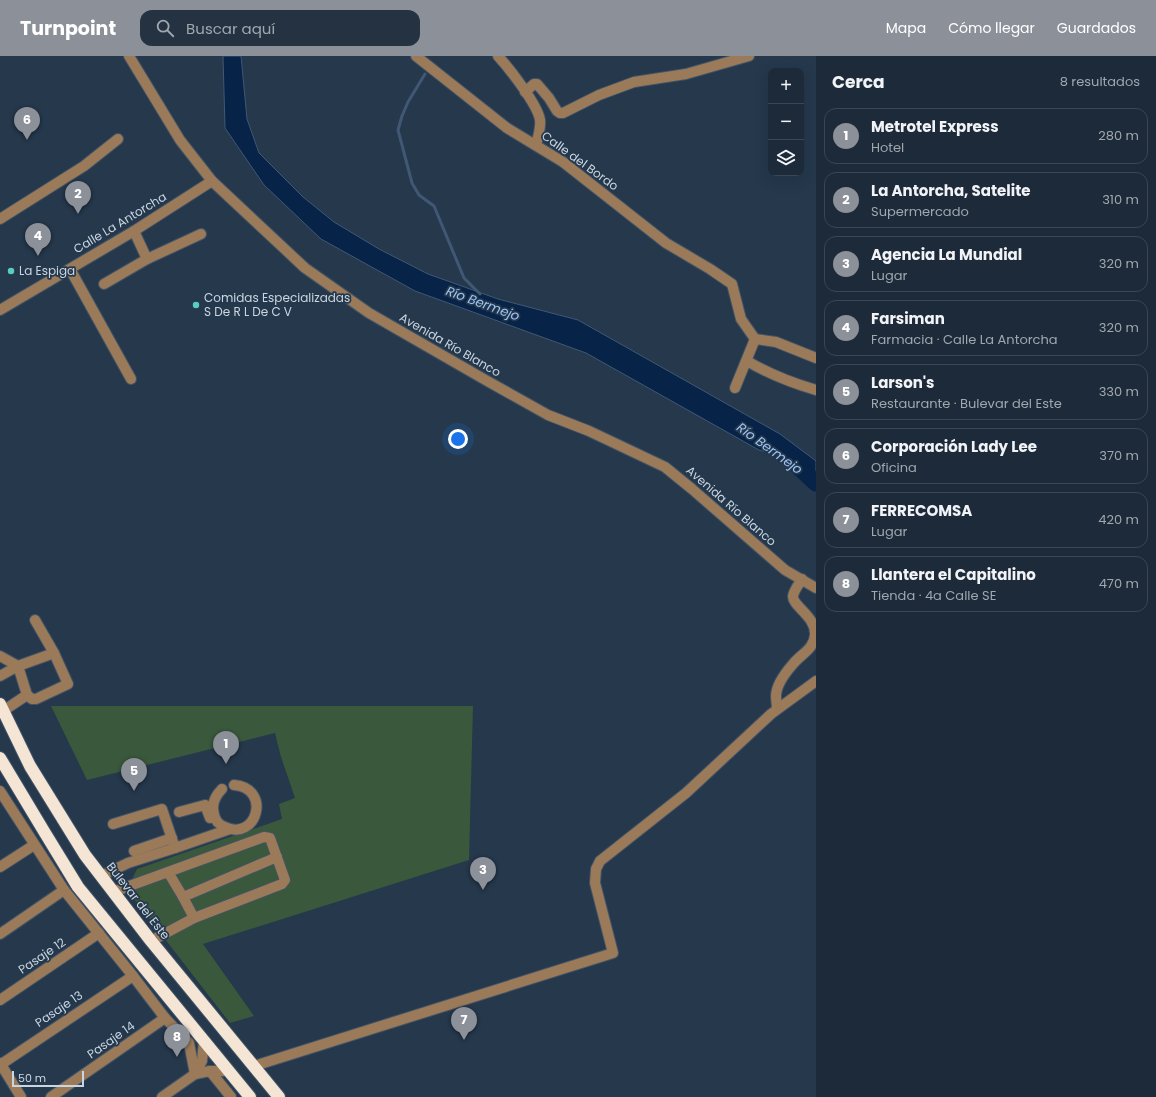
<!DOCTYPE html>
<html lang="es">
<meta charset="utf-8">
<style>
:root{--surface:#1c2a39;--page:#253241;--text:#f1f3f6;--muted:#a0a7ae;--line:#3a4653;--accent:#8c9099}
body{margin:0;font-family:Poppins,sans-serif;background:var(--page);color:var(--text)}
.controls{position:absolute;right:12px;top:12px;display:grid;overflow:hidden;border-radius:8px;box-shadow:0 4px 16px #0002}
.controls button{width:36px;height:36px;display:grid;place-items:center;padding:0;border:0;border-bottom:1px solid var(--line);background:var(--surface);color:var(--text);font:20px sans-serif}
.scale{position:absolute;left:12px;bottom:10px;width:72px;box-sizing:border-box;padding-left:4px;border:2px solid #c9d5e1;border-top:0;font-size:11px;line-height:14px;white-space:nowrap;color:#c9d5e1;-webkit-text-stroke:3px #25384c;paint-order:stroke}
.you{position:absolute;left:458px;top:383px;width:14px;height:14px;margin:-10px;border:3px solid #fff;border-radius:50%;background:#1a73e8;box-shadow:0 0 0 6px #1a73e833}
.badge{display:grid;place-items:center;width:26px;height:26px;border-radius:50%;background:var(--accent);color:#fff;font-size:13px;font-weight:700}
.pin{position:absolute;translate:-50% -33px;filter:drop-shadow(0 1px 2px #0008)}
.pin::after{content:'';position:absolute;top:21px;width:14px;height:12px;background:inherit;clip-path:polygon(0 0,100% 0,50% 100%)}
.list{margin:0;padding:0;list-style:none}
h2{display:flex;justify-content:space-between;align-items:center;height:52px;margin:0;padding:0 16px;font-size:17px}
h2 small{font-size:13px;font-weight:400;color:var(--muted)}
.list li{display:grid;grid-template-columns:26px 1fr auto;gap:12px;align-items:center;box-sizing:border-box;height:56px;margin:0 8px 8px;padding:0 8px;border:1px solid var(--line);border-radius:12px}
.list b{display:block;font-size:15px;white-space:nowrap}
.list p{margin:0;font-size:13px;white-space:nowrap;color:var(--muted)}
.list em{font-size:13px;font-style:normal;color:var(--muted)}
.icon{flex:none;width:22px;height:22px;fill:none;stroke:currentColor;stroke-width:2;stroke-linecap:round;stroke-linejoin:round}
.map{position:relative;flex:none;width:816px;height:1041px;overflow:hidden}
header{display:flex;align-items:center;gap:24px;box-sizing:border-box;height:56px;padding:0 20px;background:var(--accent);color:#fff}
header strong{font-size:19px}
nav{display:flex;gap:22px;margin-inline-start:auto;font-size:14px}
.search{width:280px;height:36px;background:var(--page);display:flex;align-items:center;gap:10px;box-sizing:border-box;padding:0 14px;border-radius:12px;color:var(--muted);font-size:15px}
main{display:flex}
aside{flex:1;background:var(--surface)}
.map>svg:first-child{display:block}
.green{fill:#3a583b}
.water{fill:#072347;stroke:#415875}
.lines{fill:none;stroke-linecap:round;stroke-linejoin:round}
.stream{stroke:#415875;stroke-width:3}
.river{stroke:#072347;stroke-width:17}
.minor-casing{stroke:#435467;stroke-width:12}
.highway-casing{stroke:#435467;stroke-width:14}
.minor{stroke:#9a7a59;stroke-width:10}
.highway{stroke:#f4e5d5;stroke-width:12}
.poi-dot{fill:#5acebd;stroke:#25384c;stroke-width:1.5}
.labels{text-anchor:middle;stroke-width:3.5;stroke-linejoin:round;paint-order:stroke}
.street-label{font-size:12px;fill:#c9d5e1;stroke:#25384c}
.poi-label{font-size:12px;fill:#c9d5e1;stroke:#25384c;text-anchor:start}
.water-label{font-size:13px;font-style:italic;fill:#9ec4f8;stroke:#25384c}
</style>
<header>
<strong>Turnpoint</strong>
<div class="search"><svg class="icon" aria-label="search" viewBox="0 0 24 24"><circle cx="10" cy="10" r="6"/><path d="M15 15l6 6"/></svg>Buscar aquí</div>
<nav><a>Mapa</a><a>Cómo llegar</a><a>Guardados</a></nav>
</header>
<main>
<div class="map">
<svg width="816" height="1041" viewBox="0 0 816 1041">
<rect width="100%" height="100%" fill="#25384c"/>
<path class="green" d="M51,650H473L469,804L203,888L254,960L230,967L127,834L137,813L282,763L279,748L295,742L281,701L275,677L87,724Z"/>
<path class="water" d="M223,0H241L247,63L259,97L303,141L334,166L379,193L428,218L498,243L578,264L780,378L816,405V427L789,402L759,394L586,297L415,235L321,183L264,129L225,72Z"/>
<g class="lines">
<path class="stream" d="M425,18L408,46L402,60L398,74L412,127L419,139L434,150L464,222L480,238"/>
<path class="river" d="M771,390L789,402L816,427"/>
<defs>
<g id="minor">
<path d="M129,0L180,84L212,125L305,212L369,257L489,326L548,359L589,375L665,411L692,433L785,514L816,532"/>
<path d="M416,0L507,72L563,106L666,187L710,213L732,228L741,263L755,283L776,286L816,302"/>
<path d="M498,0C509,12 538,49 540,64C541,72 538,81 536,89"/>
<path d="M525,36L534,28H537L549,42L557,55L560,57H563L599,39L634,26L686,18L749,0"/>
<path d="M0,163L84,110L118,83"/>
<path d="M147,203L201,178"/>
<path d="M70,213L131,323"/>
<path d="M104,228L147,203L134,175"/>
<path d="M0,254L134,175L212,125"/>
<path d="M747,305C769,318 792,327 816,334"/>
<path d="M735,332L755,283"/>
<path d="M0,600L18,610L54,597L35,564"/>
<path d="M0,620L18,610L27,639"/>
<path d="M777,653C777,649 776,644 776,640C776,629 786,616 793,608C801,598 814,593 815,579C816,560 792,550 793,540C794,534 799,528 802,523"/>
<path d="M3,655L27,639L32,643H36L68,628L54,597"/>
<path d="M222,733C215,740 211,748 214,758C215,764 219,769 225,771C257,786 272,732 234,729"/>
<path d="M0,735L64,834L133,920L165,962L189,987L195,1018"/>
<path d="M179,756L205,749L210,762"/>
<path d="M113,768L162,753L175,792"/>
<path d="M134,795L172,782"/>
<path d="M0,811L34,789"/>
<path d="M168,816L183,841L194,862"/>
<path d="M101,820L128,807L175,792L230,773"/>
<path d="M113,836L264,781L270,782L285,824L282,828L194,862L151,885"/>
<path d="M183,841L277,801"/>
<path d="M0,878L64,834"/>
<path d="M0,944L99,877"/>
<path d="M0,1007L21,1041"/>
<path d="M0,1009L133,920"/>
<path d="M254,1010L613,897L595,827L596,813L600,805L686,737L771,658L816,625"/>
<path d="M210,1015L231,1041"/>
<path d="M195,1018L202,1005L204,985"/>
<path d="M51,1041L165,962"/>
<path d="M162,1041L195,1018L210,1015H229"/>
</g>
<g id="highway">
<path d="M0,648L30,710L85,799L151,885L279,1041"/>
<path d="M0,702L45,777L78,831L250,1041"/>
</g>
</defs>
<use href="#minor" class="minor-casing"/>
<use href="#highway" class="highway-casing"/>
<use href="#minor" class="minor"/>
<use href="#highway" class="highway"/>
</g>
<g class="poi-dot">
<circle cx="11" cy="215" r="4"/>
<circle cx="196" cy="249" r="4"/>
</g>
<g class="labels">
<g class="street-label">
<text transform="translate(580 105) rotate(36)" y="4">Calle del Bordo</text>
<text transform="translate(120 167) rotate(-31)" y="4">Calle La Antorcha</text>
<text transform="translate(450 289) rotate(30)" y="4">Avenida Río Blanco</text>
<text transform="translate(731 450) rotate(41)" y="4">Avenida Río Blanco</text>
<text transform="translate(138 845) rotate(52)" y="4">Bulevar del Este</text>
<text transform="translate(42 900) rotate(-34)" y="4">Pasaje 12</text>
<text transform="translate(59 953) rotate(-34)" y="4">Pasaje 13</text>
<text transform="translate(111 984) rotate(-35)" y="4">Pasaje 14</text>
</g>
<g class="poi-label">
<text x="19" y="219">La Espiga</text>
<text x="204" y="246">Comidas Especializadas<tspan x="204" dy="14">S De R L De C V</tspan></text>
</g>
<g class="water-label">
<text transform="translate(483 247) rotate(20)" y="5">Río Bermejo</text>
<text transform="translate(770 392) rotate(36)" y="5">Río Bermejo</text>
</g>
</g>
</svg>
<div class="controls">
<button>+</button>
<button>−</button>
<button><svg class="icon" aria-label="layers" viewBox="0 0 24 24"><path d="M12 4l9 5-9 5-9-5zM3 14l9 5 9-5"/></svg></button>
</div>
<div class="scale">50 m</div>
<div class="you"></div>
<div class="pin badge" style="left:226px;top:708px">1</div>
<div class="pin badge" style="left:78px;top:158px">2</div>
<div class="pin badge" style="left:483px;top:834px">3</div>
<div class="pin badge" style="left:38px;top:200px">4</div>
<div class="pin badge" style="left:134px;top:735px">5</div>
<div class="pin badge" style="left:27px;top:84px">6</div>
<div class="pin badge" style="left:464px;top:984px">7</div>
<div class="pin badge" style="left:177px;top:1001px">8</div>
</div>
<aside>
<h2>Cerca<small>8 resultados</small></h2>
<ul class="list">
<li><span class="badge">1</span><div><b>Metrotel Express</b><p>Hotel</p></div><em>280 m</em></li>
<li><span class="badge">2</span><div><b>La Antorcha, Satelite</b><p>Supermercado</p></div><em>310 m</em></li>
<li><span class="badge">3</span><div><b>Agencia La Mundial</b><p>Lugar</p></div><em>320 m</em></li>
<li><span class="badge">4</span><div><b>Farsiman</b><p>Farmacia · Calle La Antorcha</p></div><em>320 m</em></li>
<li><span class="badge">5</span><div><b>Larson's</b><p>Restaurante · Bulevar del Este</p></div><em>330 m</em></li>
<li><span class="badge">6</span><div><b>Corporación Lady Lee</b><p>Oficina</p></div><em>370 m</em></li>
<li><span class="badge">7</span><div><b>FERRECOMSA</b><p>Lugar</p></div><em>420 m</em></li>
<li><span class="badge">8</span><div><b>Llantera el Capitalino</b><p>Tienda · 4a Calle SE</p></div><em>470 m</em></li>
</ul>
</aside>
</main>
